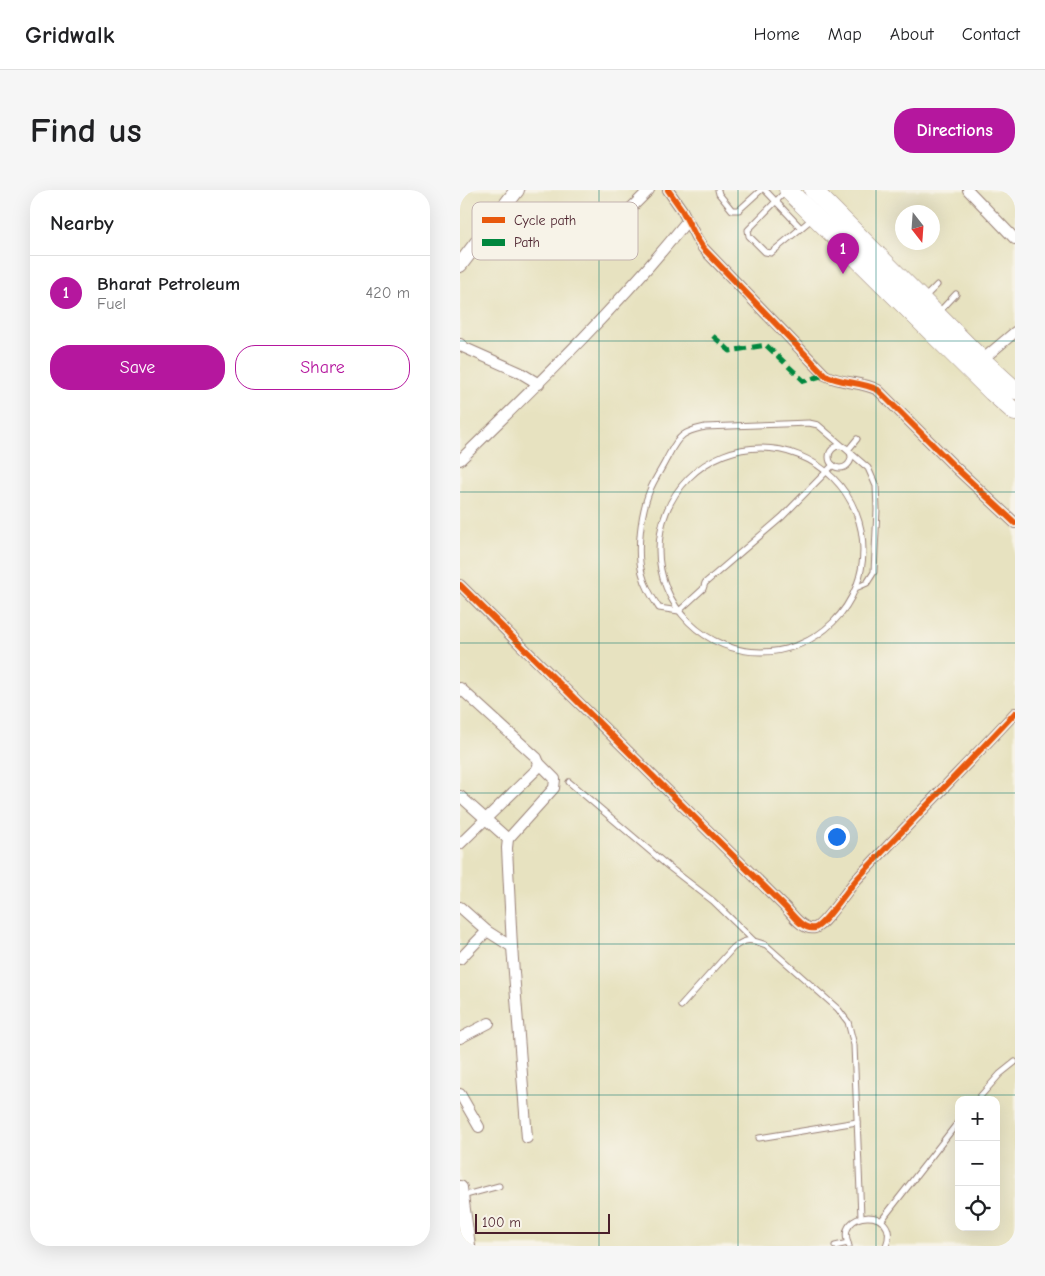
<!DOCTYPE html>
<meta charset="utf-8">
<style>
:root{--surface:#fff;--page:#f6f6f6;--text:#202124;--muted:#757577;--line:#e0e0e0;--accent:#b5179e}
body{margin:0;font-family:"Comic Neue",sans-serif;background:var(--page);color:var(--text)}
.controls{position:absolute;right:15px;bottom:15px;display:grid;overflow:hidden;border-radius:10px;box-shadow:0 5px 20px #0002}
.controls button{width:45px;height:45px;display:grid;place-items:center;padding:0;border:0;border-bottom:1px solid var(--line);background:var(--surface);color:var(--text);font:25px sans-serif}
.compass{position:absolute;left:435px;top:15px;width:45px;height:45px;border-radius:50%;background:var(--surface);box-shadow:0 5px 20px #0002;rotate:163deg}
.scale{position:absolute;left:15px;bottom:12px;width:135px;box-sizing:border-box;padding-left:5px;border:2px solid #4a1f2b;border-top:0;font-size:14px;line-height:18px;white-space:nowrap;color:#4a1f2b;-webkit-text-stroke:4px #f7f3e8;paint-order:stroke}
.you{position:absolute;left:376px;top:646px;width:18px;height:18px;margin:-12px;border:4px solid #fff;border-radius:50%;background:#1a73e8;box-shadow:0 0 0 8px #1a73e833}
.badge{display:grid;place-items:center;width:32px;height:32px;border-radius:50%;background:var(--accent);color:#fff;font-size:16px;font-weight:700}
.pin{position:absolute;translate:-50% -41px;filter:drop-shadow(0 1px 2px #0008)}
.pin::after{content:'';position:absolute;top:26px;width:18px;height:15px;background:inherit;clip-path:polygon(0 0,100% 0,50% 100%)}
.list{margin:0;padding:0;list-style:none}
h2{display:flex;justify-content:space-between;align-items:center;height:65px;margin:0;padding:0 20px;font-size:21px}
h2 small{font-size:16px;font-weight:400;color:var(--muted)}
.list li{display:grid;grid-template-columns:32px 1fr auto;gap:15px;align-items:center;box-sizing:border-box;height:75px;padding:0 20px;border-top:1px solid var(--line)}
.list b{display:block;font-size:19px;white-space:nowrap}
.list p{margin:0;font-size:16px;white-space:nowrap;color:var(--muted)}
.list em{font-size:16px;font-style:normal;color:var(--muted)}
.actions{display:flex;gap:10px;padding:15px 20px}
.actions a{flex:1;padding:11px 0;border:1px solid var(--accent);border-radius:20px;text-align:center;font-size:18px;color:var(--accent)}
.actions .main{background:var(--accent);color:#fff}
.icon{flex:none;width:28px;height:28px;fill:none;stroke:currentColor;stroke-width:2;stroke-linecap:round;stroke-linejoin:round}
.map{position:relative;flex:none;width:555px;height:1056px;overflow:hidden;border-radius:20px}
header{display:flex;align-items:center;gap:30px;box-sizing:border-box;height:70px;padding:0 25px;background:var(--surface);border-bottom:1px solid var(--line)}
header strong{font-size:24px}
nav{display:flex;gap:28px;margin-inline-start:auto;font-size:18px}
.intro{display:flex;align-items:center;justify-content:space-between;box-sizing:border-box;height:120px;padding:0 30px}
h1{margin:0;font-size:35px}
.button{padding:12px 22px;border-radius:20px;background:var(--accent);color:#fff;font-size:18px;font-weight:700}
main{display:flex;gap:30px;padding:0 30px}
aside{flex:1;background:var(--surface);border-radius:20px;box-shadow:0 5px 20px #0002}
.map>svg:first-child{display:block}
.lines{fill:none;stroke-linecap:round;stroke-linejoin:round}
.lane-casing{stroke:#988076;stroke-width:7}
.street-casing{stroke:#988076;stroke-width:12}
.secondary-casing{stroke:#988076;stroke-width:16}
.highway-casing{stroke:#988076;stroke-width:19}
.lane{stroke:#fff;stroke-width:5}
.street{stroke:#fff;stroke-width:10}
.secondary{stroke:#fff;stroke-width:14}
.highway{stroke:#fff;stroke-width:18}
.quiet{stroke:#00873e;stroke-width:5;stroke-dasharray:10 5;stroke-linecap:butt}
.cycleway-casing{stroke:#f7f3e8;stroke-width:9}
.cycleway{stroke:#e8590c;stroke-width:6}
.grid{fill:none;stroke:#0f766e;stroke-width:1;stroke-opacity:0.55}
.key{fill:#f7f3e8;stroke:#c3b3af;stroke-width:1}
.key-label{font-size:14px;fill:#4a1f2b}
</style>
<header>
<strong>Gridwalk</strong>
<nav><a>Home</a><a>Map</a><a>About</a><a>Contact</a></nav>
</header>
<div class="intro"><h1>Find us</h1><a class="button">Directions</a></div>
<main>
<aside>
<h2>Nearby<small></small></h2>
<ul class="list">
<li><span class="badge">1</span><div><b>Bharat Petroleum</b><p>Fuel</p></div><em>420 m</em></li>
</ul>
<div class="actions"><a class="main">Save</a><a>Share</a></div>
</aside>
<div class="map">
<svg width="555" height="1056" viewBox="0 0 555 1056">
<rect width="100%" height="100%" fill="#f7f3e8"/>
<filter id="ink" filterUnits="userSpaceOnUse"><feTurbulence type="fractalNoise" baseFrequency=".02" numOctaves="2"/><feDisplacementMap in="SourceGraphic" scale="10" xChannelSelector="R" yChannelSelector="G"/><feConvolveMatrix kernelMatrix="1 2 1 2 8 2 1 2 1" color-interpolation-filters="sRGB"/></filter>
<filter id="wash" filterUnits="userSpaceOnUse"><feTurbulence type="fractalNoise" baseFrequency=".0096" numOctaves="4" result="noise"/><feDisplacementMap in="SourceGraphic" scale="20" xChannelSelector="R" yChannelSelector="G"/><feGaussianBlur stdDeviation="1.12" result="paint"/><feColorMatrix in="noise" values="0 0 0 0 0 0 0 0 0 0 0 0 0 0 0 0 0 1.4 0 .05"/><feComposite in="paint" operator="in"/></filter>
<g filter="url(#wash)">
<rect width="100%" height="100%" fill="#e7e2c0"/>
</g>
<g filter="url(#ink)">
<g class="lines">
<defs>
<g id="lane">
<path d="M258,0L259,4L272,20H279L301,0"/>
<path d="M305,0L341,38"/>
<path d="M326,1L288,40L289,46L305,62L311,63L353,28"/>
<path d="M465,107L477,95"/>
<path d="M479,122L496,104"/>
<circle cx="380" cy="267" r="11"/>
<circle cx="301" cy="360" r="102"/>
<path d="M388,260L397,249"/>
<path d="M373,275L322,327L245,393L243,399L219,421L199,418C192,407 185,396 182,383C176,361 181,322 190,300C194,290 201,280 206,270C211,261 215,251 223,245C230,240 237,239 245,237L349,233L358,235L408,278L416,296L417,320L414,382L407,393L398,397"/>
<path d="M109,592L209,677L253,711L293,750"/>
<path d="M221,816L273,758C286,748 291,749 306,755L378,819L388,832L394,855L401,1027"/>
<path d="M517,910L540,884L555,872"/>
<path d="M299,948L397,932"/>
<path d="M2,1006L39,996"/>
<path d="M421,1031L499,931"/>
<path d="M375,1056L388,1053"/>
<path d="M389,1056C372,1019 442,1016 426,1056"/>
</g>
<g id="street">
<path d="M208,0L222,20L236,47L243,58L365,185C382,194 401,191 418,200L495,277L555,333"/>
<path d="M508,0L555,49"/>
<path d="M154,35L189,0"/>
<path d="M0,154L5,158L59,182L79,194"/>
<path d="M522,170L555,142"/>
<path d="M0,270C79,193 158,117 227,31"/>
<path d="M0,395L325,717C332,724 343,741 355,738C365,734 388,699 397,689C449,633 503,579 555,523"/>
<path d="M0,498L77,568L79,573L77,579L0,654"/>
<path d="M0,606L48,649"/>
<path d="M0,717L27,741L52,757"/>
<path d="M0,769L27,741"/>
<path d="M0,848L29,833"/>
<path d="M0,904L19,937"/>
<path d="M67,948L52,757L47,658L48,649L94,598L95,589L79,573"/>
</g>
<g id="secondary">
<path d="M0,75L57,0"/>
<path d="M0,998L8,1056"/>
</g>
<g id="highway">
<path d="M328,0L532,202L555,222"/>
<path d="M353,0L522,170L555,200"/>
</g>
</defs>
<use href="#lane" class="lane-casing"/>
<use href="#street" class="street-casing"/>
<use href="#secondary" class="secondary-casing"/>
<use href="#highway" class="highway-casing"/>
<use href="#lane" class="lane"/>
<use href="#street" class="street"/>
<use href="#secondary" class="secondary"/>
<use href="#highway" class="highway"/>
<path class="quiet" d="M253,146L270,161L306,155L344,191L365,185"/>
<defs>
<g id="cycleway">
<path d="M208,0L222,20L236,47L243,58L365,185C382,194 401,191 418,200L495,277L555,333"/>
<path d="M0,395L325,717C332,724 343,741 355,738C365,734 388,699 397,689C449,633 503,579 555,523"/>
</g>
</defs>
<use href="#cycleway" class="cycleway-casing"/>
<use href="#cycleway" class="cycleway"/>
</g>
</g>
<path class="grid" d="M139,0V1056M278,0V1056M416,0V1056M0,151H555M0,302H555M0,453H555M0,603H555M0,754H555M0,905H555"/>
<rect x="12" y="12" width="166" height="58" rx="8" class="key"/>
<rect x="22" y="27" width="23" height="6" fill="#e8590c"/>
<rect x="22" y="49" width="23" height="7" fill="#00873e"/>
<g class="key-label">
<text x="54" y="35">Cycle path</text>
<text x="54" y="57">Path</text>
</g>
</svg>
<div class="controls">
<button>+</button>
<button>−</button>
<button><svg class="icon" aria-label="locate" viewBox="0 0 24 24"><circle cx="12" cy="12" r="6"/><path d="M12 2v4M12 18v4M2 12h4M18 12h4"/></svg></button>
</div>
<svg class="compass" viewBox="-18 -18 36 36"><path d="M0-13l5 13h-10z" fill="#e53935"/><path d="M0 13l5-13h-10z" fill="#757577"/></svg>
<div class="scale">100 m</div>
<div class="you"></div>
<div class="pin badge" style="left:383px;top:84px">1</div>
</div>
</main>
